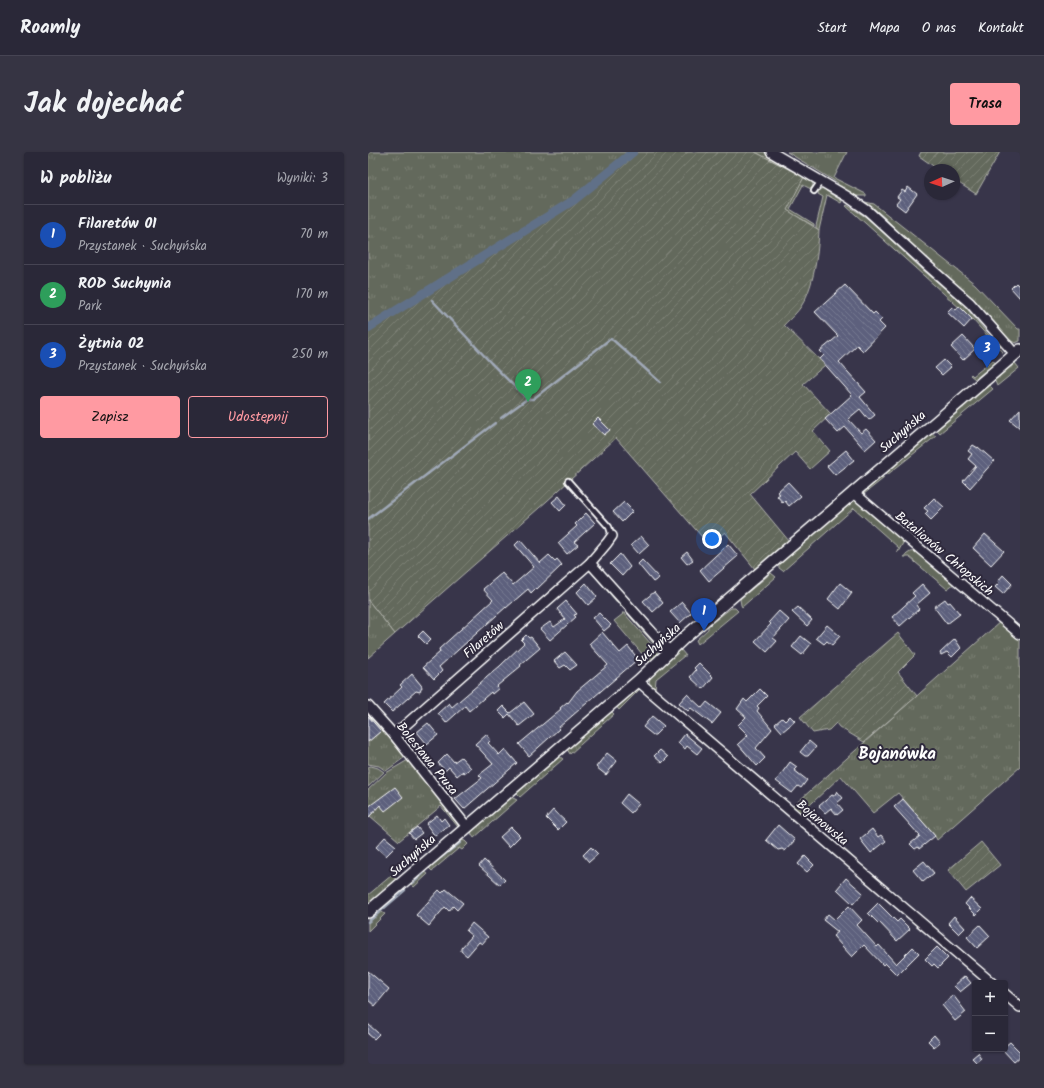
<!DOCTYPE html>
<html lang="pl">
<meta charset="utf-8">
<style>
:root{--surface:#2a2838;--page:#363443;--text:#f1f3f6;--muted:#a5a6ae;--line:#464453;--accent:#ff9aa2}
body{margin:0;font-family:Kalam,sans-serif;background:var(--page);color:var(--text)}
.controls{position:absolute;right:12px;bottom:12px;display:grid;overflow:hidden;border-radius:4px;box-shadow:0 1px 3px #0004}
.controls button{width:36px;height:36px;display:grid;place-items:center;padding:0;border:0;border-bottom:1px solid var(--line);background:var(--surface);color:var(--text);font:20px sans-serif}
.compass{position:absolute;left:556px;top:12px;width:36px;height:36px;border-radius:50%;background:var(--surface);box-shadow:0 1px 3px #0004;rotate:267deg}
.you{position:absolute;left:344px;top:387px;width:14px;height:14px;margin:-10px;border:3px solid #fff;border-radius:50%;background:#1a73e8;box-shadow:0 0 0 6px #1a73e833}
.badge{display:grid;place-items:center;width:26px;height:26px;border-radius:50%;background:var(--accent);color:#fff;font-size:13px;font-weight:700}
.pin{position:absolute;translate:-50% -33px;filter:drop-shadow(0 1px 2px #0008)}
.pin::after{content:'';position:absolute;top:21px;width:14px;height:12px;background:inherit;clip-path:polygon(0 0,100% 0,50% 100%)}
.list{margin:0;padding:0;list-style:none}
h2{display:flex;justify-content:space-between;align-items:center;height:52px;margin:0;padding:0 16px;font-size:17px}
h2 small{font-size:13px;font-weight:400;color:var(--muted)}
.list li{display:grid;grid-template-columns:26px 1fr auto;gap:12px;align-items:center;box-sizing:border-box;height:60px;padding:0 16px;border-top:1px solid var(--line)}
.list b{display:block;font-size:15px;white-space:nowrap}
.list p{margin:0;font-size:13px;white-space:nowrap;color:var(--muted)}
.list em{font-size:13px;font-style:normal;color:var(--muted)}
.actions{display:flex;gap:8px;padding:12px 16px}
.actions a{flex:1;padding:9px 0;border:1px solid var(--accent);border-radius:4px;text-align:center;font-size:14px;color:var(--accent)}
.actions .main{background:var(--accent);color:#111}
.map{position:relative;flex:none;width:652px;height:912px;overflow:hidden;border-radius:4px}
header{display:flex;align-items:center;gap:24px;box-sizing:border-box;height:56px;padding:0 20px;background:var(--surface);border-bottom:1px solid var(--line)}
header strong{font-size:19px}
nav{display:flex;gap:22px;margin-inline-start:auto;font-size:14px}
.intro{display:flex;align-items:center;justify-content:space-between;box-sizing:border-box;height:96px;padding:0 24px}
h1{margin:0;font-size:28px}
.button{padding:10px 18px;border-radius:4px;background:var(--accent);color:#111;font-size:14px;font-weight:700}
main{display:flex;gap:24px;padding:0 24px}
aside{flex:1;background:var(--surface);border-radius:4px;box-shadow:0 1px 3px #0004}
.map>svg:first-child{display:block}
.grass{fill:url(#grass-tufts);stroke:#b2b4ad}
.garden{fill:url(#garden-furrows);stroke:#b2b4ad}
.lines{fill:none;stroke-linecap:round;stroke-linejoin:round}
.stream{stroke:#a0a9b8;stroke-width:2.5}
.canal{stroke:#617088;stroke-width:9}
.building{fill:url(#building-back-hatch);stroke:#fff}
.service-casing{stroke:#fff;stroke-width:8}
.minor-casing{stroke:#fff;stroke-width:12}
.tertiary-casing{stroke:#fff;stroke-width:14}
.service{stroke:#2f2a3d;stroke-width:4.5}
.minor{stroke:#2f2a3d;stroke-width:9}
.tertiary{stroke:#2f2a3d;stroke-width:11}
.labels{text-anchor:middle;stroke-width:4;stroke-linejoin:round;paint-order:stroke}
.street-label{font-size:13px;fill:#fff;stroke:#2f2a3d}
.district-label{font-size:17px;font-weight:bold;fill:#fff;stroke:#2f2a3d}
</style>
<header>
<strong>Roamly</strong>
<nav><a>Start</a><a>Mapa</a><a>O nas</a><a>Kontakt</a></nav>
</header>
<div class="intro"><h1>Jak dojechać</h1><a class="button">Trasa</a></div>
<main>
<aside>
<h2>W pobliżu<small>Wyniki: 3</small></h2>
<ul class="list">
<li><span class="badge" style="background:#1a4fb4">1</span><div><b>Filaretów 01</b><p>Przystanek · Suchyńska</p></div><em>70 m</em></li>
<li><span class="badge" style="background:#2e9e5b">2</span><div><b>ROD Suchynia</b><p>Park</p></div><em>170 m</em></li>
<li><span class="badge" style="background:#1a4fb4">3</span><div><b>Żytnia 02</b><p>Przystanek · Suchyńska</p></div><em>250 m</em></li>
</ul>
<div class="actions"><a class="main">Zapisz</a><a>Udostępnij</a></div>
</aside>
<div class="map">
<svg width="652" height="912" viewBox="0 0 652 912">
<defs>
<pattern id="grass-tufts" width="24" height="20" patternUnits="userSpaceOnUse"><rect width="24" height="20" fill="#64695b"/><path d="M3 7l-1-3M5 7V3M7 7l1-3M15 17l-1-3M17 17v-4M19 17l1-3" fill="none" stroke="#7b8074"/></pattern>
<pattern id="garden-furrows" width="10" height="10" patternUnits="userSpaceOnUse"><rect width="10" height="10" fill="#64695b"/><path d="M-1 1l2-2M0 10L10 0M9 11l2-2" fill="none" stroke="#7b8074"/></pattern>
<pattern id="building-back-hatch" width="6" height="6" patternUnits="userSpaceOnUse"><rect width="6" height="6" fill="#5d617d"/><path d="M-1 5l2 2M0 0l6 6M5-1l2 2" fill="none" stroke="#757990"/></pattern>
</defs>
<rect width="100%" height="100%" fill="#38354a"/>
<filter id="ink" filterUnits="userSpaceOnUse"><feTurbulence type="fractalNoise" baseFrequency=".025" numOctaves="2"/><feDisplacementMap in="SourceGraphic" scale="8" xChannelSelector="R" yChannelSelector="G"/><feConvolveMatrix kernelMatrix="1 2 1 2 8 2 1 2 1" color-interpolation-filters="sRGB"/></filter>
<g filter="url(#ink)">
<g class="grass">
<path d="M0,0H260L204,46L0,174Z"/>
<path d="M387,0H396L444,29L445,33L443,37L435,33L422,57L446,72V74L418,58L436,25Z"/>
<path d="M419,0H479L466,26L498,42V44H486L468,34L470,31Z"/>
<path d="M455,36L459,37L458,39L474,49L473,51L459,43L451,78L448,76V74L455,45L450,42L451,38Z"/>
<path d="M493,49L506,52L607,132L650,177H652V189L647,191L642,188L641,189L606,147L565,114L517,66L503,54Z"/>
<path d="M479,53L498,65L508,74L555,118L595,152L635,200H634L604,167L478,54Z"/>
<path d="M625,208L627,211L607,227L602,223L603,222L605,224Z"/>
<path d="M644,210L647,211L651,216L629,234L626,227Z"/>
<path d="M620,232L625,237L572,281L568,277Z"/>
<path d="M562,281L568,284L519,323L518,320Z"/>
<path d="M512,324L516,326L496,342V339Z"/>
<path d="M486,348L489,349L533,386L535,391L530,400L529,398L531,396L486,356L415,419L411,416V412Z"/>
<path d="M551,399L587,431L579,437L541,405H535L542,400Z"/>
<path d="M220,418L224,419L254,454L253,455L223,420L221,419L199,437H198Z"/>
<path d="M403,421L408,425L374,455L373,453L372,447Z"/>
<path d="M0,448L27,482L0,506Z"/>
<path d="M363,456H367L370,459L330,492L328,488L340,477V474Z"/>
<path d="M259,458L291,496V498L257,459Z"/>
<path d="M254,461H256L290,500L289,503L281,510L246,469L255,462Z"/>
<path d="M633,469L652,485V615L569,688L567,684L530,641L505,661L473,624L432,662L424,655Z"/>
<path d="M313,498L318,504H316L288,527L287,538L356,597L281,533L282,524Z"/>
<path d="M269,537H272L251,558L248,554Z"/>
<path d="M242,558L246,562L202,602L199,597Z"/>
<path d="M3,564L37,605L18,619L11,614L0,612V590L13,579L3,567H0Z"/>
<path d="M189,604H191L195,607L152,645L149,642V639Z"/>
<path d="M40,608L49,619L90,673V675L73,654L31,689L2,664L7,659L0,653V638L18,621Z"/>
<path d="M3,614L10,616L16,620L0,635V615Z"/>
<path d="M143,645L149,648L106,686L104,683L103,678Z"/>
<path d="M93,688L97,689L100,692L94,698L91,696L64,719L61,716V714Z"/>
<path d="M476,697L535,749L476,699Z"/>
<path d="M56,719L60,722L46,735L43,732V730Z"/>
<path d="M24,723L29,728L0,753V743Z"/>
<path d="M10,758L17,762L0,779V766Z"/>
</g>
<g class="garden">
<path d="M267,0H387L436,25L419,58L451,78C450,103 445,144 427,162C424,166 419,169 416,173L457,213L435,232L463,262L445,279L462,299L442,317L427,300L382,342L421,389L387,417L357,380L341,393L248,286L179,349L27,482L0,448V178L206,50Z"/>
<path d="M553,0H632L608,42L586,28V18H571L551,4Z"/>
<path d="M530,481L547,503L530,520L549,544L496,590L471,575L468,571L461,578L445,581L432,565Z"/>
<path d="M613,690L632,713L598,740L580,718Z"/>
</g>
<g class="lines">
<g class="stream">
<path d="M57,140L60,143"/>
<path d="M64,148L123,211L159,247H165L242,187L245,188L292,230"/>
<path d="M133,266L159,247"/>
<path d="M0,367L127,271"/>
<path d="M62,714L93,690"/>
<path d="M45,731L56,721"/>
<path d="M0,770L37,738"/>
</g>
<path class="canal" d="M0,176L206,48L265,0"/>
</g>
<g class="building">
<path d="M540,35L549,42L537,59L528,52L532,47L529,45L534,38L537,40Z"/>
<path d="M648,131L652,135V146L643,136Z"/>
<path d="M477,133L505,162L507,160L514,167L511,170L517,176L495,199L489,193L471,210L498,240L492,245L507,263L501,268L492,257L480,267L493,281L498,277L508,288L497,298L477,275L470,281L457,267L484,243L452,207L456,203L452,199L470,184L447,160Z"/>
<path d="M591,154L604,167L596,176L579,160L584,155L588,158Z"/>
<path d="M595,184L607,197L595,208L583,195Z"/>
<path d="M576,208L583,215L574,223L567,216Z"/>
<path d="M652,257V276L642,268Z"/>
<path d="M230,266L242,278L236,283L224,272Z"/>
<path d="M605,293L610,296V295L626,309L602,336L595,329L608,314L600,307L604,302L600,299Z"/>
<path d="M478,298L486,308L467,323L459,314Z"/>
<path d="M420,330L433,344L421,354L417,349L415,351L409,344L412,342L409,340Z"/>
<path d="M191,344L198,353L192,359L184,350Z"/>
<path d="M566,346L576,355L563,368L557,362L560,359L556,356Z"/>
<path d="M256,350L265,359L254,370L245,360Z"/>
<path d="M218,361L227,371L206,390L210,393L199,402L190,391L209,374L207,372Z"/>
<path d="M548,378L556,385L552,389L544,382Z"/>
<path d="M617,382L636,399L623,413L605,396Z"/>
<path d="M273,384L281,393L271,402L263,393Z"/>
<path d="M152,388L172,411L181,403L187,409L189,407L194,413L169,437L168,436L163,441L160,437L138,456V455L71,515L74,519L66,527L55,515L72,500L71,497L125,448L115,437L134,421L145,433L166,415L147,393Z"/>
<path d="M360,392L370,404L341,429L332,418Z"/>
<path d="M319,400L325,408L319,412L313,405Z"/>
<path d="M252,402L262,415L254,424L242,412Z"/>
<path d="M274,408L291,426L285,430L270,412Z"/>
<path d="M635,423L644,432L635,442L627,435L631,431L630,429Z"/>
<path d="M218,431L229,445L220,453L209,440Z"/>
<path d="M472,431L484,441L472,457L460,447Z"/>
<path d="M554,432L562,441L548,453L551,457L532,474L524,465L547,444L544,441Z"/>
<path d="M286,440L295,451L285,460L275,449Z"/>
<path d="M577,447L580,451L582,450L592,462L579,472L566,455Z"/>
<path d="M198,449L209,462L206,463L208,465L182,488L172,477L182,470L186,475L197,467L189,457Z"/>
<path d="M314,450L323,461L312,471L302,460Z"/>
<path d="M430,455L444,468L439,474L424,460Z"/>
<path d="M411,459L421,468L405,486L409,489L399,500L387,489L403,472L401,470Z"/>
<path d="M231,461L243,473L236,479L225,466Z"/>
<path d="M459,473L472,484L464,493L459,489L456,492L448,486Z"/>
<path d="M55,479L63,487L58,492L50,484Z"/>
<path d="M234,480L252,501L260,494L270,507L190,576L191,577L161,604L151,592L193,557L192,556L199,550L200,551L209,539L240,513L221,492Z"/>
<path d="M158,483L161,486L163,485L172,496L152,513L153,514L129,534L131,536L124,542L123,540L101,559L97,554L78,571L70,561L81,551L84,555L132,514L156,491L153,488Z"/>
<path d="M433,484L443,492L434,503L424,495Z"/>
<path d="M587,487L593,496L584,505L579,500L573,503L572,501Z"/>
<path d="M197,500L209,513L202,518L197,513L192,516L186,509Z"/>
<path d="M331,511L345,525L335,537L322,525L328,518L326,516Z"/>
<path d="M44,522L53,533L54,535L52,540L48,539L24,560L16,552L34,535L32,533Z"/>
<path d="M392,537L399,544L389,554L391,556L389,559L404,577L388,596L397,606L389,614L370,592L380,583L370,573L378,565L369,557L376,547L379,550Z"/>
<path d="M319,542L334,556L339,550L353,561L344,572L323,556L320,559L311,551Z"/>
<path d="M156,550L166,562L151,574L141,562L137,566L130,559L135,554L142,561Z"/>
<path d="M0,564L13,579L0,590Z"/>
<path d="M284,564L296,574L287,583H285L275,575Z"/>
<path d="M422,564L427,569L414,580L407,572L414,566L417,569Z"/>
<path d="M60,571L70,583L59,592L49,580Z"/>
<path d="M118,582L123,588L120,591L131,603L137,597L149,611L96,657L87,647L114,626L111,623L125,612L107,592Z"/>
<path d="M317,582L334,596L329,602L319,594L317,597L310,591Z"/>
<path d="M441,589L448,595L440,604H437L432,600Z"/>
<path d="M292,598L300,605L294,611L286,604Z"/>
<path d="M239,601L249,609L238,623L228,615Z"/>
<path d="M79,602L86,610L93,605L103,616L96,621L95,619L89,624L81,615L77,619L70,611Z"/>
<path d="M422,610L429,615L426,618L439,628L433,636L430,634L424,641L408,629Z"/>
<path d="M27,635L35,645L17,659L12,653L0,666V655Z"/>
<path d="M469,639L475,646L469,651L475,658L469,663L463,656L457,661L451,654L464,643L466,644Z"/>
<path d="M259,642L271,652L263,661L252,651Z"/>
<path d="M535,647L567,684L551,697L550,695L547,697L542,692L552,684L526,655Z"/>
<path d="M185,658L198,670L190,678L178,666Z"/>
<path d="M69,663L73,669L76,666L81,673L67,684L58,672Z"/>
<path d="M410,673L427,688L417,699L414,697L410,698L398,688Z"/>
<path d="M49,675L54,681L46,687L41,681Z"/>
<path d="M143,675L152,684L141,695L132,685Z"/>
<path d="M504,677L510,685L513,683L518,689L503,701L492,687Z"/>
<path d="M17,685L28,694L18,704L8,695Z"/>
<path d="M223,695L230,702L221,710L215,703Z"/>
<path d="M437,704L446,713L439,720L430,712Z"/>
<path d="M116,708L137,728L132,733L111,714Z"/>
<path d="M556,709L566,721L555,730L545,718Z"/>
<path d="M478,726L495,741L485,752L469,737Z"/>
<path d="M78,737L95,751L89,758L85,754L81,759L77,755L61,774L48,763L71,738L74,741Z"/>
<path d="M602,746L614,757L608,763L597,752Z"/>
<path d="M510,751L529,770L532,767L542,777L529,789L511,770L510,771L500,761Z"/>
<path d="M481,754L494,768L489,773L509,795L511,793L528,812L545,795L551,801L529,823L517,811L515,813L496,793L484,805L465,784L470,780L455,768L460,762L467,768Z"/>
<path d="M586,764L597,776L591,782L580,771Z"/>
<path d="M104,771L120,785L114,792L111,790L99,804L93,799V796L104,784L98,779Z"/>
<path d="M612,773L622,784L609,796L599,785Z"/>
<path d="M569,795L580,806L570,816L566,812L564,814L557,807Z"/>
<path d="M0,819L21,837L7,854L0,848Z"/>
<path d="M597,824L603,831L592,840L586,834Z"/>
<path d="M585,843L598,860L587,869L574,853Z"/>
<path d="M0,872L11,882L6,887L0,882Z"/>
<path d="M566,883L572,890L566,895L560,889Z"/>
<path d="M642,890L652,900V905L646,910L634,897H637V894Z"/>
<path d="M610,901L614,907L609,911L604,906Z"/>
</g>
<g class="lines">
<defs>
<g id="service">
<path d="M446,39L453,29"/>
<path d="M200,329L241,375L244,384"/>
</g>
<g id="minor">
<path d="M403,0L480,45L500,59L560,114L602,151L647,202"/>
<path d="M485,340L652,482"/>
<path d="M222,411L301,499"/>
<path d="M270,529L624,831"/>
<path d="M0,554L26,583L99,675"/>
<path d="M26,583L222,411L239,391L244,384"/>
<path d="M637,842L652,855"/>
</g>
<path id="tertiary" d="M0,760L270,529L317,485L652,198"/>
</defs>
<use href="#service" class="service-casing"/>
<use href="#minor" class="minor-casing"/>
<use href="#tertiary" class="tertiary-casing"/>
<use href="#service" class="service"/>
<use href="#minor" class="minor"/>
<use href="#tertiary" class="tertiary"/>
</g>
</g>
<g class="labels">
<g class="street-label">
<text transform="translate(534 279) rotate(-41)" y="5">Suchyńska</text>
<text transform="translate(577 401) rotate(40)" y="5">Batalionów Chłopskich</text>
<text transform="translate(115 487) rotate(-41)" y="5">Filaretów</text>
<text transform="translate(289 492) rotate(-42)" y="5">Suchyńska</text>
<text transform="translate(60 606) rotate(51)" y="5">Bolesława Prusa</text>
<text transform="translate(455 670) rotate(40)" y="5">Bojanowska</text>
<text transform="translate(44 703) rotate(-41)" y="5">Suchyńska</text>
</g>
<g class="district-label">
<text x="529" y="607">Bojanówka</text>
</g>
</g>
</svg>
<div class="controls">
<button>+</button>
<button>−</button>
</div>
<svg class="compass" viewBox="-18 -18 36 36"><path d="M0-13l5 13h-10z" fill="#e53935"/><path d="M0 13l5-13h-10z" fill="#a5a6ae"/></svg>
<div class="you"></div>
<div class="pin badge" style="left:336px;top:479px;background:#1a4fb4">1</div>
<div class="pin badge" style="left:160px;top:250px;background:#2e9e5b">2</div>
<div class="pin badge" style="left:619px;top:216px;background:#1a4fb4">3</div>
</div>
</main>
